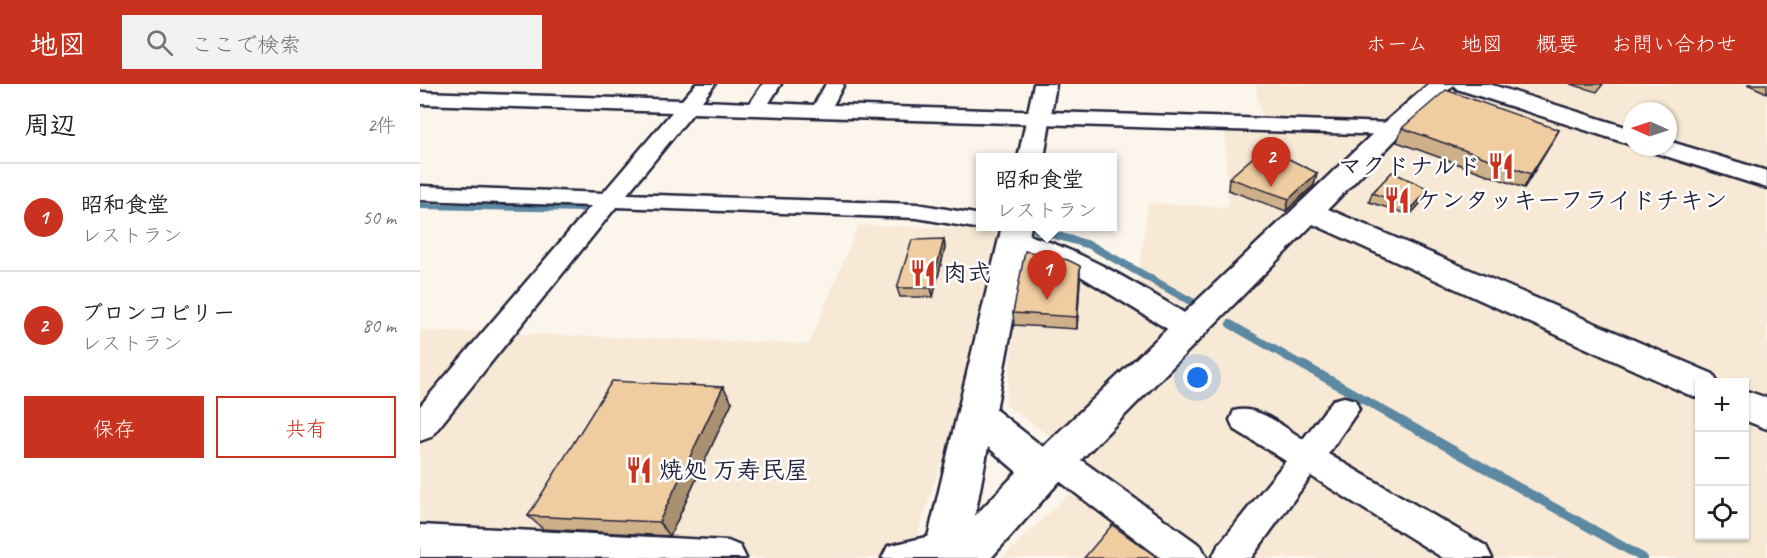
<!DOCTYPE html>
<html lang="ja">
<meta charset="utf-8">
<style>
:root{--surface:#fff;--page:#f2f2f2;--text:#202124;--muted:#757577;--line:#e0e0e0;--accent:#c8321e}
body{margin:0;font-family:Caveat,"Klee One",sans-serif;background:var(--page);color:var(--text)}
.controls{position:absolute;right:18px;bottom:18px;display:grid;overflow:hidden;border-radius:0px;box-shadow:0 2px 4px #0004}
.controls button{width:54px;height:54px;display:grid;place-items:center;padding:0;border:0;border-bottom:2px solid var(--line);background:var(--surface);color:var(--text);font:30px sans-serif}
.compass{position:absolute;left:1203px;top:18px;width:54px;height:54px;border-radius:50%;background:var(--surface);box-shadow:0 2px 4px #0004;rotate:273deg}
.you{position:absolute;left:778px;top:294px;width:21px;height:21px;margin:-15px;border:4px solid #fff;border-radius:50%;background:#1a73e8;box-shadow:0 0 0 9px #1a73e833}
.badge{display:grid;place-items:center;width:39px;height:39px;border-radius:50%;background:var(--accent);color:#fff;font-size:20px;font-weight:700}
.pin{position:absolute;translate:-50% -50px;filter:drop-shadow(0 2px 3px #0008)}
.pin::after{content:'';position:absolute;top:32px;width:21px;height:18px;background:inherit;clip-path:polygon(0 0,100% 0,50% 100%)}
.popup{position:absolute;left:556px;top:69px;width:141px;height:78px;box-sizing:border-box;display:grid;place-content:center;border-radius:0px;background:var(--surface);filter:drop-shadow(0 2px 4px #0005);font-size:20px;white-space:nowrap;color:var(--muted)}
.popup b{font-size:22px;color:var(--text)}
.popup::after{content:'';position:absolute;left:50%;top:100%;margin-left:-12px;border:12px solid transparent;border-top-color:var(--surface)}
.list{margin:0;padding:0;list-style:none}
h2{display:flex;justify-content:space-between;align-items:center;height:78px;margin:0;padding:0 24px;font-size:26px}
h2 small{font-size:20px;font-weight:400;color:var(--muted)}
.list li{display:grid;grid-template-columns:39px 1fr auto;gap:18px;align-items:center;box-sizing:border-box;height:108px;padding:0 24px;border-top:2px solid var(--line)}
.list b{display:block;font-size:22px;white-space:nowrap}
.list p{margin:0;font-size:20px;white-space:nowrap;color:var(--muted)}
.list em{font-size:20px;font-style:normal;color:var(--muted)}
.actions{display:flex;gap:12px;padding:18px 24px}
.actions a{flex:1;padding:14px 0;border:2px solid var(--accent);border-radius:0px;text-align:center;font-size:21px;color:var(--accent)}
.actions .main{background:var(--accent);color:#fff}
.icon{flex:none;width:33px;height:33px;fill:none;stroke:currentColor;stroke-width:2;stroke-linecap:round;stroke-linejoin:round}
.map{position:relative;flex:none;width:1347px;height:474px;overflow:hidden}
header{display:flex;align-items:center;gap:36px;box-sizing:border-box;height:84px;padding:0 30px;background:var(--accent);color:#fff}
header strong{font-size:28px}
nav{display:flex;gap:33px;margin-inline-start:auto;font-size:21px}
.search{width:420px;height:54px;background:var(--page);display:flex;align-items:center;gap:15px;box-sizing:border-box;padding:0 21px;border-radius:0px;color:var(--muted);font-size:22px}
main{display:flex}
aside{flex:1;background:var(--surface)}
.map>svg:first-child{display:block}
.built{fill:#f8e9d6;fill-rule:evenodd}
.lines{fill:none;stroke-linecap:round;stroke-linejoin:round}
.stream-far2{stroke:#5d88a2;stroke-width:6}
.stream-far1{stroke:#5d88a2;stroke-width:8}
.stream{stroke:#5d88a2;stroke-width:9}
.street-casing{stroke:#22223b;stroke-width:5}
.secondary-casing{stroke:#22223b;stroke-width:5}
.street{fill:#fff;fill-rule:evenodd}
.secondary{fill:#fff;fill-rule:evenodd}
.wall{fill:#ceb08a;stroke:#22223b;stroke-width:1.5}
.shaded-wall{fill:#a89071;stroke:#22223b;stroke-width:1.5}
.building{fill:#f0cda1;stroke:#22223b;stroke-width:1.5}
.labels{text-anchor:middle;stroke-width:5;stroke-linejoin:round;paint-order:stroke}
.poi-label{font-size:24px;font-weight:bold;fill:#22223b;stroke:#fff;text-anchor:start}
</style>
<header>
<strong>地図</strong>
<div class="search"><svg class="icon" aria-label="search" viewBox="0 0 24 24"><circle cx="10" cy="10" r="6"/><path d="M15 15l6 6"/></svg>ここで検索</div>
<nav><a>ホーム</a><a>地図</a><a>概要</a><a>お問い合わせ</a></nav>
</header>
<main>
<aside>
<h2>周辺<small>2件</small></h2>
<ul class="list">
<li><span class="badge">1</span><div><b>昭和食堂</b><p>レストラン</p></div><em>50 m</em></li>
<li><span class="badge">2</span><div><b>ブロンコビリー</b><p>レストラン</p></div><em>80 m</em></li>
</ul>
<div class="actions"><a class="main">保存</a><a>共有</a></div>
</aside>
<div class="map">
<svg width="1347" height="474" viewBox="0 0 1347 474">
<rect width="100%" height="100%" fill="#fcf5ec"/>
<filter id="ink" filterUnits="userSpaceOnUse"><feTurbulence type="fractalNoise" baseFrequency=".0167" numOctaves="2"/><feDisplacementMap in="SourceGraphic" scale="12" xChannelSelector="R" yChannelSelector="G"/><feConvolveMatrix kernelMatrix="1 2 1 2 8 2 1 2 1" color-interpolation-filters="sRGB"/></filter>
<g filter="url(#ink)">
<g class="built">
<path d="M835,0H1347V474H582L676,384L585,321L605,165L717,206L728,119L808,123L805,42L844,44ZM1212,27H1248V63H1212ZM1280,298H1324V452H1280Z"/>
<path d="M438,141L555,145L595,154L490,474H0V246L389,260Z"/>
</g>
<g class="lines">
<path class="stream-far2" d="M0,122L169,125"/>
<g class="stream-far1">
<path d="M617,146L670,161L772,218"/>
<path d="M810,240L885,283"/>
</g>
<path class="stream" d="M883,281L1223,474"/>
<defs>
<g id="street">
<path d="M276,0H295L282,17L330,19L343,0H361L349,19L394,21L406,0H424L413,21L972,39L979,41L982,45L979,49L972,51L273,29L207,110L497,120L561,131V142H570L561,145L497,134L196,123L11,353L0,357V322L171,122L0,116V102L183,109L252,28L0,20V8L262,16Z"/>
<path d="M595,147C662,165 720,202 779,238L783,245L779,252L769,255L759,252L654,188L586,160L583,155L586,150Z"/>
<path d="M924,313L935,316L939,325L908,370L1066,462L1072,474H1023L891,392L831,474H792L798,462L866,377L814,345L810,336L814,327C837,320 863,343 883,355L913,316Z"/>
<path d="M636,363L647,366L781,462L787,474H741L625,386L620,376L625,366Z"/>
<path d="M0,441L308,457L320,462L326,474L0,473Z"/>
<path d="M527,448L539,453L544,464L540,474H462L468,462Z"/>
</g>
<g id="secondary">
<path d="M614,0H636L624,74H598Z"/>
<path d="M1009,0H1069L1212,45V61L1037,5L1034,1L981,50L908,125L1293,290L1297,298H1280V314L1267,310L893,140L638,399L571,474H503L582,142H611L576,326L623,363L963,40ZM568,363L597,388L555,432Z"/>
<path d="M1248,57L1347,87V104L1233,68L1229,63H1248Z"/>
<path d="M1324,306L1347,314V345L1324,336Z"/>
</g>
</defs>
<use href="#street" class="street-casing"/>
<use href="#secondary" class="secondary-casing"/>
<use href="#street" class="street"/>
<use href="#secondary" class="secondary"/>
</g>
<g class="wall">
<path d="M1150,0H1183L1177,8Z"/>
<path d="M1327,0H1347V9Z"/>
<path d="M982,44L1139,46L1131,60L1104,104L977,58Z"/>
<path d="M897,89L894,101L866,127L808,106L809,94Z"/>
<path d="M952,109L1005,114L990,131L949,118Z"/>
<path d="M524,155L525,164L513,213H480L477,204Z"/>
<path d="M660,195L657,245L594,241L593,229Z"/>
<path d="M312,318L250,452L123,445L108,432Z"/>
</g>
<g class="shaded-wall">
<path d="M1139,46L1131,60L1104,104L1111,90Z"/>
<path d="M897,89L894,101L866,127L869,115Z"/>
<path d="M1009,105L1005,114L990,131L993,123Z"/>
<path d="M524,155L525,164L513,213L511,204Z"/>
<path d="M660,182V195L657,245V233Z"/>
<path d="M303,303L312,318L250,452L239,438Z"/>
</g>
<g class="building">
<path d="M1026,6L1139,46L1111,90L982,44Z"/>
<path d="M845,63L897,89L869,115L809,94Z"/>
<path d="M972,88L1009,105L993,123L952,109Z"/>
<path d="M524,155L511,204H477L492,156Z"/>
<path d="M605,167L648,176L660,182L657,233L593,229Z"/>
<path d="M192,297L303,303L239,438L108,432Z"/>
<path d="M692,441L738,474H664Z"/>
</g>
</g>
<defs>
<symbol id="restaurant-bare" viewBox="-9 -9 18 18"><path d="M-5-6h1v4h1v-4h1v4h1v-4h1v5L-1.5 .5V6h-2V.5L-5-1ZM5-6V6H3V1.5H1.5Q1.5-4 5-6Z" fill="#c8321e" stroke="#fff" stroke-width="2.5" paint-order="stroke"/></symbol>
</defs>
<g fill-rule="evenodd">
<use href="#restaurant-bare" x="1062" y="63" width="38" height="38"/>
<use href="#restaurant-bare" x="958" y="97" width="38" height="38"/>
<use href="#restaurant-bare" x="484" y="170" width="38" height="38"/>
<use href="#restaurant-bare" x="200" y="367" width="38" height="38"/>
</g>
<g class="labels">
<g class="poi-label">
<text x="1061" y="90" text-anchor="end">マクドナルド</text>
<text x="997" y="124">ケンタッキーフライドチキン</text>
<text x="523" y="197">肉式</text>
<text x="239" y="394">焼処 万寿民屋</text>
</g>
</g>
</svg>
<div class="controls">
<button>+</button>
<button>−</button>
<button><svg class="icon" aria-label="locate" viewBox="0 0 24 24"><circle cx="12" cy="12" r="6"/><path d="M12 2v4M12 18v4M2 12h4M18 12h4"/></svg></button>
</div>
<svg class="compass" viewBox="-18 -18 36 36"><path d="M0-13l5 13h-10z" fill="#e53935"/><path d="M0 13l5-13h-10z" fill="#757577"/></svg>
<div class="you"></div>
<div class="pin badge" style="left:627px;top:216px">1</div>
<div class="popup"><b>昭和食堂</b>レストラン</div>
<div class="pin badge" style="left:851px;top:103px">2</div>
</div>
</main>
